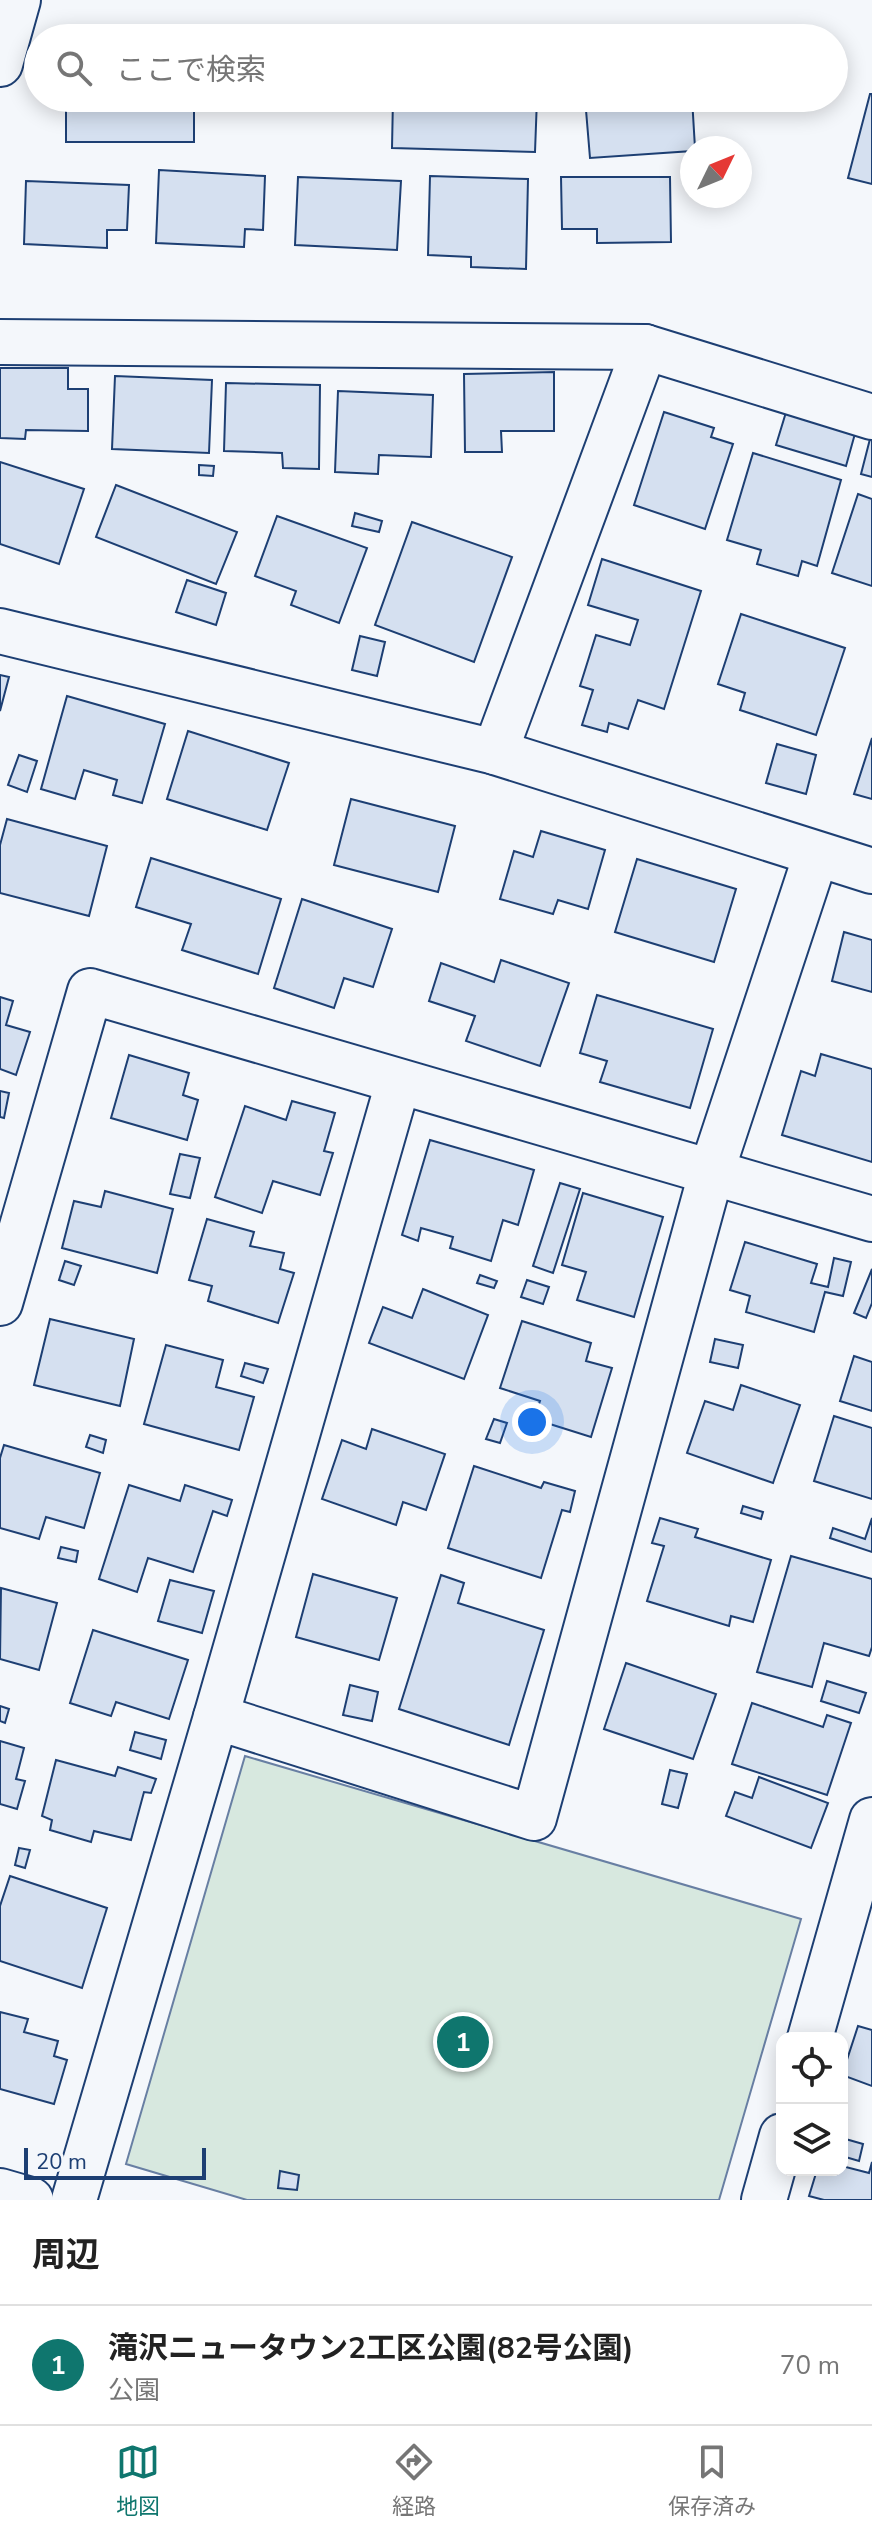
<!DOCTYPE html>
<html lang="ja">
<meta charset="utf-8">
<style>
:root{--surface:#fff;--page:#f6f6f6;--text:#222;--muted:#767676;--line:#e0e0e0;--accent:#0f766e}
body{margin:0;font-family:"Nunito Sans","Noto Sans JP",sans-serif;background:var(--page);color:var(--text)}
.controls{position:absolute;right:24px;bottom:24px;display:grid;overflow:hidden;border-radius:16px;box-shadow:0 4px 20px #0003}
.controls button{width:72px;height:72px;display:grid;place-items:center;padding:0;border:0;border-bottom:2px solid var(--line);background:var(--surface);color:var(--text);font:40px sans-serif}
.compass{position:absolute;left:680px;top:136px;width:72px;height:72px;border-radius:50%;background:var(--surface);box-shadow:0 4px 20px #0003;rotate:47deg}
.scale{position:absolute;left:24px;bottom:20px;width:182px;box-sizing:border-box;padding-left:8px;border:4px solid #1d3f73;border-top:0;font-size:22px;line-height:28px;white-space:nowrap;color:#1d3f73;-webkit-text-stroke:6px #f4f7fb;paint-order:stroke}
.you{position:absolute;left:532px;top:1422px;width:28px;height:28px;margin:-20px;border:6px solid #fff;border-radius:50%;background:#1a73e8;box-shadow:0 0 0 12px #1a73e833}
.badge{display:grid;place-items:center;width:52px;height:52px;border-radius:50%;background:var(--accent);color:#fff;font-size:26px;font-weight:700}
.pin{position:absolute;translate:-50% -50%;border:4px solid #fff;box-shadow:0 2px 8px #0006}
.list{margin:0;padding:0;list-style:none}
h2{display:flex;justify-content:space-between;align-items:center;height:104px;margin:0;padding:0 32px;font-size:34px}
h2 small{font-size:26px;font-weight:400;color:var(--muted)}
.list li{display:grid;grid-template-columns:52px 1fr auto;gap:24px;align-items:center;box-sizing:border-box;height:120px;padding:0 32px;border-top:2px solid var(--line)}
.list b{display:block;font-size:30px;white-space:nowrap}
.list p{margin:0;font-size:26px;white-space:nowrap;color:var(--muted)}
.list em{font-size:26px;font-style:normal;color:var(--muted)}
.icon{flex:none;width:44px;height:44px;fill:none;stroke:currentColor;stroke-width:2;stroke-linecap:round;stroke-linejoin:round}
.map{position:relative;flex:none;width:872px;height:2200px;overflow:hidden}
.search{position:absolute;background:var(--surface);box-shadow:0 4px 20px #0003;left:24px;right:24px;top:24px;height:88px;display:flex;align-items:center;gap:20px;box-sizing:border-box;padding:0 28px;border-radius:44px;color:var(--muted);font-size:30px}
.sheet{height:224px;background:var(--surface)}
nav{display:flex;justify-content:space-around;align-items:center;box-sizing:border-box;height:112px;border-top:2px solid var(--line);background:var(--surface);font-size:22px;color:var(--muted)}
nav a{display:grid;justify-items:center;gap:4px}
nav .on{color:var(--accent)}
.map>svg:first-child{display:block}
.green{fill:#d7e8df;stroke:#687fa3;stroke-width:2}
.building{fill:#d5e0f0;stroke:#1d3f73;stroke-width:2}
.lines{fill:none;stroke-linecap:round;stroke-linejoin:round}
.minor-casing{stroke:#1d3f73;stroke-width:48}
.minor{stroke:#f4f7fb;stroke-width:44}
</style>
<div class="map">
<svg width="872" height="2200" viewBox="0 0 872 2200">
<rect width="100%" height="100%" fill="#f4f7fb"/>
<path class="green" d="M245,1756L801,1919L719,2200H247L126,2164Z"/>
<g class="building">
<path d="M870,94H872V184L848,178Z"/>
<rect x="66" y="98" width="128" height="44"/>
<path d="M393,98H537L535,152L392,148Z"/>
<path d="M585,98H692L695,148H692V151L590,158Z"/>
<path d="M159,170L265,176L263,230L245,229L244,247L156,243Z"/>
<path d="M430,176L528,179L526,269L471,267V257L428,255Z"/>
<path d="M298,177L401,181L397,250L295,245Z"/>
<path d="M561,177H670L671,242L597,243V229H562Z"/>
<path d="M26,181L129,185L127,230H107V248L24,244Z"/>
<path d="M0,368H68V389H88V431L26,430L25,439L0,438Z"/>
<path d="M554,372V431H501L502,452H465L464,374Z"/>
<path d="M115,376L212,380L209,453L112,449Z"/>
<path d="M226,383L320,385L319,469L283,468L282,453L224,451Z"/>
<path d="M338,391L433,395L431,457L379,455L378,474L335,472Z"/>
<path d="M787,409L856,430L846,466L776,445Z"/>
<path d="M664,412L714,428L711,437L733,444L705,529L634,505Z"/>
<path d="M871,435H872V477L861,474Z"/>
<path d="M753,453L841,480L817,566L802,561L798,576L757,564L761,550L727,540Z"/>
<path d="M0,462L84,489L59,564L0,544Z"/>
<path d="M199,465L214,466L213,476L199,475Z"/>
<path d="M116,485L237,532L216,584L96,537Z"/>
<path d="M858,494L872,499V586L832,573Z"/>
<path d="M355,513L382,521L379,532L352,526Z"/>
<path d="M277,516L367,548L339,623L291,605L296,591L255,576Z"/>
<path d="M412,522L512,557L474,662L375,625Z"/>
<path d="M602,559L701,591L664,709L638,700L628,729L609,723L607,732L582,725L593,690L580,686L596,635L630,645L638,620L588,605Z"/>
<path d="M187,580L226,593L216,625L176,612Z"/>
<path d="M741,614L845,648L816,735L740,710L745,693L718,684Z"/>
<path d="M360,636L385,642L377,676L352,670Z"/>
<path d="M0,675L9,677L0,711Z"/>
<path d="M67,696L165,724L142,803L113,795L117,780L84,770L75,799L41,789Z"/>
<path d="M188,731L289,763L267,830L167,799Z"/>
<path d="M872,738V799L854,794Z"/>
<path d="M777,744L816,755L806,794L766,783Z"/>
<path d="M19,755L37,761L27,792L8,785Z"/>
<path d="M351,799L455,826L438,892L334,865Z"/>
<path d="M7,819L107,846L89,916L0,893V845Z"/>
<path d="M541,831L605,850L588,909L558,900L553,914L500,899L514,851L533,857Z"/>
<path d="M151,858L281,899L258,974L182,950L191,924L136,907Z"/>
<path d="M637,859L736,889L714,962L615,932Z"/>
<path d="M302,899L392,929L373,987L344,978L334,1008L274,988Z"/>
<path d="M844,932L872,940V992L832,981Z"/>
<path d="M501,960L569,983L540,1066L466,1041L475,1016L429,1001L441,963L494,982Z"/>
<path d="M597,995L713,1029L690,1108L600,1082L607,1061L580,1053Z"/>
<path d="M0,997L13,1001L6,1025L30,1032L16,1075L0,1069Z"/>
<path d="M821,1054L872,1069V1162L782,1135L801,1071L815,1076Z"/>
<path d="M129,1055L189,1073L183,1095L198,1100L187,1140L111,1118Z"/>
<path d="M0,1091L9,1093L4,1118L0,1117Z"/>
<path d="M292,1101L335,1113L324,1151L333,1153L320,1195L273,1181L262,1213L215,1197L245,1106L286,1120Z"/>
<path d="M430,1140L534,1170L518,1225L503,1220L491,1261L450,1248L453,1237L421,1228L418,1241L402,1235Z"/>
<path d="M180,1154L200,1158L190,1198L170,1194Z"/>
<path d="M560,1183L580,1189L553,1273L533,1266Z"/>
<path d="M105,1191L173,1209L157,1273L62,1248L74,1201L101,1207Z"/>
<path d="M583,1193L663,1217L634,1317L577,1300L586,1272L562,1265Z"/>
<path d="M207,1219L254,1232L250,1246L284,1253L280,1269L294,1273L278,1323L208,1301L212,1286L189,1280Z"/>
<path d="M745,1242L817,1264L811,1283L828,1287L834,1258L851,1262L843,1296L825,1292L814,1332L746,1312L750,1296L730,1290Z"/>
<path d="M65,1261L81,1266L74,1285L59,1280Z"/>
<path d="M872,1269V1303L866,1318L854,1313Z"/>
<path d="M480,1275L497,1281L494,1288L477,1283Z"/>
<path d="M527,1280L549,1287L543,1304L521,1297Z"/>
<path d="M423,1289L488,1315L464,1379L369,1343L383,1307L412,1318Z"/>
<path d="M50,1319L134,1339L120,1406L34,1385Z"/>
<path d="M522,1321L591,1343L586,1361L612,1368L591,1437L534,1419L540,1401L500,1388Z"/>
<path d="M715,1339L743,1345L738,1368L710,1362Z"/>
<path d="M166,1345L223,1360L216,1387L254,1397L239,1450L144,1424Z"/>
<path d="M854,1356L872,1362V1411L840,1401Z"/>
<path d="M245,1363L268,1369L263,1383L241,1376Z"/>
<path d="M741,1385L800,1405L773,1483L687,1453L705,1401L733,1410Z"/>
<path d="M834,1416L872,1428V1499L814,1481Z"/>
<path d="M494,1419L507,1423L500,1443L486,1439Z"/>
<path d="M372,1429L445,1454L426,1510L403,1502L396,1525L322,1499L342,1440L366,1449Z"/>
<path d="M90,1435L106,1440L103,1453L86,1447Z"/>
<path d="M4,1445L100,1473L84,1528L46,1517L39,1539L0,1528V1458Z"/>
<path d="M474,1466L541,1488L544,1482L575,1491L570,1512L562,1510L541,1578L448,1548Z"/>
<path d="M129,1485L180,1501L185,1485L232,1500L227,1516L213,1511L193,1572L148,1558L137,1592L99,1579Z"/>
<path d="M743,1506L763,1512L761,1519L741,1513Z"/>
<path d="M660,1518L698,1529L695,1537L771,1560L753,1622L731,1616L729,1626L647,1601L664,1546L652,1543Z"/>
<path d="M872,1518V1552L830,1538L833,1528L865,1539Z"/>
<path d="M61,1547L78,1551L76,1562L58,1558Z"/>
<path d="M791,1556L872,1579V1647L869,1656L824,1643L812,1687L757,1672Z"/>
<path d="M313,1574L397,1598L379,1660L296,1637Z"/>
<path d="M441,1575L464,1583L458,1603L544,1630L509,1745L399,1709Z"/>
<path d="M170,1580L214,1591L202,1633L158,1621Z"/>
<path d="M1,1588L57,1603L39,1670L0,1659Z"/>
<path d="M93,1630L188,1660L169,1719L116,1702L111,1716L70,1703Z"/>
<path d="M626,1663L716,1694L693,1759L604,1729Z"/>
<path d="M827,1681L866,1693L859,1713L821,1701Z"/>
<path d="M350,1685L378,1692L372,1721L343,1715Z"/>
<path d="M752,1703L823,1727L827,1715L851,1723L827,1795L732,1764Z"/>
<path d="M0,1706L9,1709L5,1723L0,1721Z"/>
<path d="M135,1732L166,1740L161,1759L130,1750Z"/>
<path d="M0,1741L24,1748L16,1779L25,1781L17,1809L0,1804Z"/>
<path d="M56,1760L115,1776L118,1767L156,1779L151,1793L144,1792L131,1840L94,1831L91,1842L50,1830L52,1820L42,1816Z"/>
<path d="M670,1770L687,1774L678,1808L662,1804Z"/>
<path d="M759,1777L828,1803L811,1848L726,1816L735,1792L752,1798Z"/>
<path d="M19,1848L30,1850L25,1868L15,1865Z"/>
<path d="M10,1876L107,1908L82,1988L0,1961V1906Z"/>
<path d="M0,2012L28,2019L24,2032L58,2041L54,2056L67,2060L54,2104L0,2089Z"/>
<path d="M858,2026L872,2030V2086L842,2075Z"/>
<path d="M842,2138L863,2144L859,2161L842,2156Z"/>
<path d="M872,2162V2200H824L809,2196L817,2170H842V2166L869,2173Z"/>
<path d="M280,2171L299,2175L297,2190L278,2188Z"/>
</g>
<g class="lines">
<defs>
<g id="minor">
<path d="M0,64L18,0"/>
<path d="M0,342L645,347L872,417"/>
<path d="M0,631L495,752L872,871"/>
<path d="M495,752L645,347"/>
<path d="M0,1303L90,991L872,1219"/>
<path d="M216,1717L398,1083"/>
<path d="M810,2038L872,1820"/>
<path d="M0,2191L31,2200"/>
<path d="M74,2200L216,1717L534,1818L712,1170L816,855"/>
<path d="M764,2200L782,2136"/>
</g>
</defs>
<use href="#minor" class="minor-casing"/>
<use href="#minor" class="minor"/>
</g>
</svg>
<div class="controls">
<button><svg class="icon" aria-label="locate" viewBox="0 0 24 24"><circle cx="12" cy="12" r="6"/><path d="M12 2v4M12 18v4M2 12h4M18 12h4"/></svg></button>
<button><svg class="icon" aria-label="layers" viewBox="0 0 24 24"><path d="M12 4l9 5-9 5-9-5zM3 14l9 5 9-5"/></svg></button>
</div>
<svg class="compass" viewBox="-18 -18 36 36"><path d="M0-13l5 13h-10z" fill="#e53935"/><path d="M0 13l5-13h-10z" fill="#767676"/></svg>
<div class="scale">20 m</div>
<div class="you"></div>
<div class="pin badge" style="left:463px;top:2042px">1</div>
<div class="search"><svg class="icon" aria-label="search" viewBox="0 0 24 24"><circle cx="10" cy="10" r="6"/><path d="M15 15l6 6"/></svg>ここで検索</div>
</div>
<section class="sheet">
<h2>周辺<small></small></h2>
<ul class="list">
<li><span class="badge">1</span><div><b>滝沢ニュータウン2工区公園(82号公園)</b><p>公園</p></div><em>70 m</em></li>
</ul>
</section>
<nav>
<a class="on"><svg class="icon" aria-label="map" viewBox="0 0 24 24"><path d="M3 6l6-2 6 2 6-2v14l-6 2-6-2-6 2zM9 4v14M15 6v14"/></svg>地図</a>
<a><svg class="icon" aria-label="directions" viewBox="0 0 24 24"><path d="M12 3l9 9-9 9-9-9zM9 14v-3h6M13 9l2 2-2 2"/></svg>経路</a>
<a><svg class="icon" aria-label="saved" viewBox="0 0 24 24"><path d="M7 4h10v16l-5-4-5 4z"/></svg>保存済み</a>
</nav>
